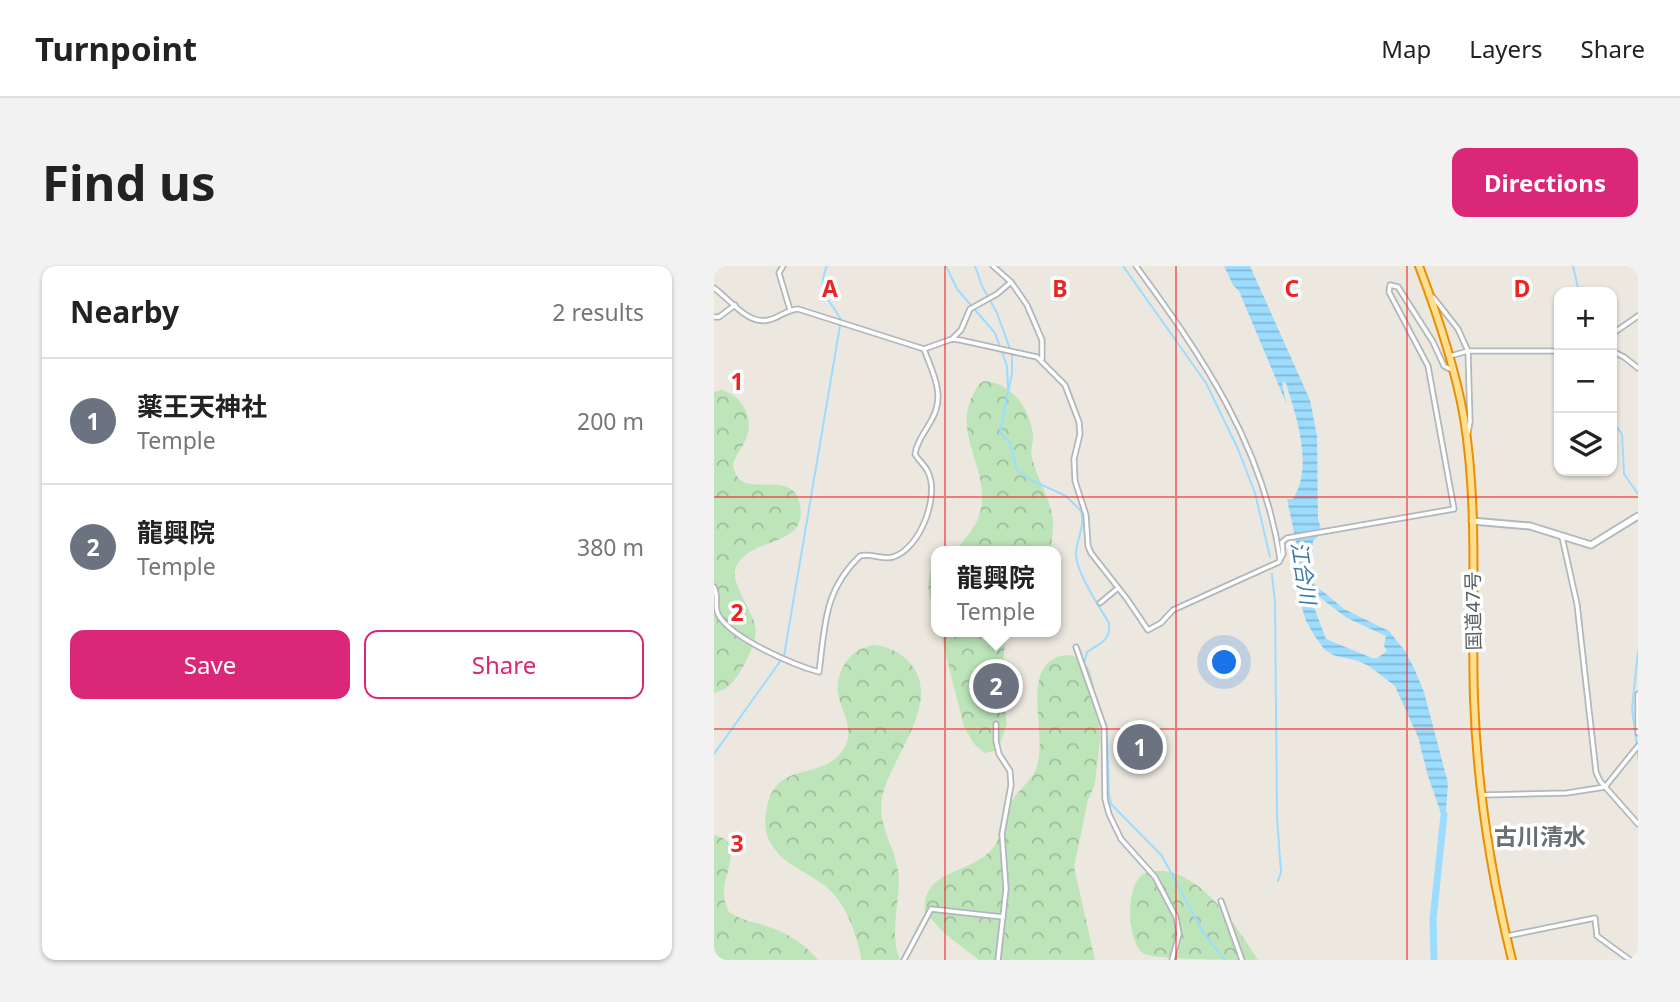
<!DOCTYPE html>
<meta charset="utf-8">
<style>
:root{--surface:#fff;--page:#f2f2f2;--text:#222;--muted:#767676;--line:#e0e0e0;--accent:#db2777}
body{margin:0;font-family:"Noto Sans","Noto Sans JP",sans-serif;background:var(--page);color:var(--text)}
.controls{position:absolute;right:21px;top:21px;display:grid;overflow:hidden;border-radius:14px;box-shadow:0 2px 5px #0004}
.controls button{width:63px;height:63px;display:grid;place-items:center;padding:0;border:0;border-bottom:2px solid var(--line);background:var(--surface);color:var(--text);font:35px sans-serif}
.you{position:absolute;left:511px;top:397px;width:24px;height:24px;margin:-18px;border:5px solid #fff;border-radius:50%;background:#1a73e8;box-shadow:0 0 0 10px #1a73e833}
.badge{display:grid;place-items:center;width:46px;height:46px;border-radius:50%;background:var(--accent);color:#fff;font-size:23px;font-weight:700}
.pin{position:absolute;translate:-50% -50%;border:4px solid #fff;box-shadow:0 2px 7px #0006}
.popup{position:absolute;left:217px;top:280px;width:130px;height:91px;box-sizing:border-box;display:grid;place-content:center;border-radius:14px;background:var(--surface);filter:drop-shadow(0 2px 5px #0005);font-size:23px;white-space:nowrap;color:var(--muted)}
.popup b{font-size:26px;color:var(--text)}
.popup::after{content:'';position:absolute;left:50%;top:100%;margin-left:-14px;border:14px solid transparent;border-top-color:var(--surface)}
.list{margin:0;padding:0;list-style:none}
h2{display:flex;justify-content:space-between;align-items:center;height:91px;margin:0;padding:0 28px;font-size:30px}
h2 small{font-size:23px;font-weight:400;color:var(--muted)}
.list li{display:grid;grid-template-columns:46px 1fr auto;gap:21px;align-items:center;box-sizing:border-box;height:126px;padding:0 28px;border-top:2px solid var(--line)}
.list b{display:block;font-size:26px;white-space:nowrap}
.list p{margin:0;font-size:23px;white-space:nowrap;color:var(--muted)}
.list em{font-size:23px;font-style:normal;color:var(--muted)}
.actions{display:flex;gap:14px;padding:21px 28px}
.actions a{flex:1;padding:16px 0;border:2px solid var(--accent);border-radius:14px;text-align:center;font-size:24px;color:var(--accent)}
.actions .main{background:var(--accent);color:#fff}
.icon{flex:none;width:38px;height:38px;fill:none;stroke:currentColor;stroke-width:2;stroke-linecap:round;stroke-linejoin:round}
.map{position:relative;flex:none;width:924px;height:694px;overflow:hidden;border-radius:14px}
header{display:flex;align-items:center;gap:42px;box-sizing:border-box;height:98px;padding:0 35px;background:var(--surface);border-bottom:2px solid var(--line)}
header strong{font-size:33px}
nav{display:flex;gap:38px;margin-inline-start:auto;font-size:24px}
.intro{display:flex;align-items:center;justify-content:space-between;box-sizing:border-box;height:168px;padding:0 42px}
h1{margin:0;font-size:49px}
.button{padding:18px 32px;border-radius:14px;background:var(--accent);color:#fff;font-size:24px;font-weight:700}
main{display:flex;gap:42px;padding:0 42px}
aside{flex:1;background:var(--surface);border-radius:14px;box-shadow:0 2px 5px #0004}
.map>svg:first-child{display:block}
.forest{fill:url(#forest-crowns)}
.cemetery{fill:url(#cemetery-stones)}
.water{fill:url(#water-rules);fill-rule:evenodd}
.lines{fill:none;stroke-linecap:round;stroke-linejoin:round}
.stream{stroke:#9cdcff;stroke-width:2}
.river{stroke:#9cdcff;stroke-width:7}
.minor-casing{stroke:#b2b7bb;stroke-width:7}
.secondary-casing{stroke:#b3b8bd;stroke-width:9}
.trunk-casing{stroke:#eb8f00;stroke-width:10}
.minor{stroke:#fff;stroke-width:3.5}
.secondary{stroke:#fff;stroke-width:5}
.trunk{stroke:#ffdf92;stroke-width:6}
.grid{fill:none;stroke:#ee2324;stroke-width:2;stroke-opacity:0.55}
.labels{text-anchor:middle;stroke-width:7;stroke-linejoin:round;paint-order:stroke}
.street-label{font-size:19px;fill:#585d61;stroke:#fff}
.water-label{font-size:21px;font-style:italic;fill:#3678aa;stroke:#fff}
.quarter-label{font-size:23px;font-weight:bold;fill:#696f73;stroke:#fff}
.grid-label{font-size:23px;text-anchor:middle;font-weight:bold;fill:#ee2324;stroke:#fff;stroke-width:7;stroke-linejoin:round;paint-order:stroke}
</style>
<header>
<strong>Turnpoint</strong>
<nav><a>Map</a><a>Layers</a><a>Share</a></nav>
</header>
<div class="intro"><h1>Find us</h1><a class="button">Directions</a></div>
<main>
<aside>
<h2>Nearby<small>2 results</small></h2>
<ul class="list">
<li><span class="badge" style="background:#6b7280">1</span><div><b>薬王天神社</b><p>Temple</p></div><em>200 m</em></li>
<li><span class="badge" style="background:#6b7280">2</span><div><b>龍興院</b><p>Temple</p></div><em>380 m</em></li>
</ul>
<div class="actions"><a class="main">Save</a><a>Share</a></div>
</aside>
<div class="map">
<svg width="924" height="694" viewBox="0 0 924 694">
<defs>
<pattern id="forest-crowns" width="20" height="18" patternUnits="userSpaceOnUse" patternTransform="scale(1.75)"><rect width="20" height="18" fill="#bee5ba"/><path d="M2 6a3 3 0 1 1 6 0M12 15a3 3 0 1 1 6 0" fill="none" stroke="#9dbd9b"/></pattern>
<pattern id="cemetery-stones" width="16" height="16" patternUnits="userSpaceOnUse" patternTransform="scale(1.75)"><rect width="16" height="16" fill="#bee5ba"/><path d="M2 7V4a2 2 0 0 1 4 0v3zM10 15v-3a2 2 0 0 1 4 0v3z" fill="#9dbd9b"/></pattern>
<pattern id="water-rules" width="6" height="5" patternUnits="userSpaceOnUse" patternTransform="scale(1.75)"><rect width="6" height="5" fill="#9cdcff"/><path d="M0 2.5h6" fill="none" stroke="#82b6d2"/></pattern>
</defs>
<rect width="100%" height="100%" fill="#ece8df"/>
<g class="forest">
<path d="M270,115C299,117 317,144 319,171C319,178 316,185 318,192C329,232 346,239 336,285H239C253,274 268,253 268,234C270,197 239,163 260,127C263,121 264,118 270,115Z"/>
<path d="M7,124C28,129 41,152 32,173C28,182 22,189 19,198C24,240 78,197 86,239C95,284 29,269 21,305C20,311 22,315 24,321C39,358 52,358 30,399C22,413 16,423 0,427V126Z"/>
<path d="M222,297V354C217,332 208,317 222,297Z"/>
<path d="M226,366H292L287,418L293,458L284,484L271,487L260,478L250,461Z"/>
<path d="M159,379C173,380 187,386 196,397C230,436 175,493 168,532C163,558 180,579 184,604C188,633 174,666 186,694H147C147,684 142,673 139,663C133,646 125,631 110,619C90,604 65,597 54,572C50,562 51,552 53,541C63,493 108,516 129,484C148,453 109,435 130,399C137,387 146,382 159,379Z"/>
<path d="M355,389L366,392L376,404L384,440L386,473L381,518L374,534L360,601L381,694H265L231,668L211,646C207,607 248,608 272,589C291,574 285,558 296,538C302,527 312,519 319,509C340,477 298,392 355,389Z"/>
<path d="M0,569C30,575 11,605 10,624C9,632 12,639 15,646C27,654 39,656 52,660C72,666 91,678 104,694H0Z"/>
<path d="M449,605C490,609 523,661 544,694C519,694 448,694 430,688C413,677 411,621 428,609C434,604 442,605 449,605Z"/>
</g>
<path class="cemetery" d="M283,398L288,404L285,408L295,421L300,417L303,425L293,439L285,443L267,420Z"/>
<path class="water" d="M510,0H536L596,134L603,170L604,253L608,267L599,275L596,312L600,318L630,343L675,365L691,385L700,402L710,426L734,517L731,559L714,510L704,471L681,420L655,400L644,395L619,389L610,383L600,369L592,355L584,328V285L573,233H579C600,199 582,151 572,117L568,116L572,137L525,25L519,19ZM596,324L633,352L672,370L670,380L673,385L663,392H658L612,373L598,336Z"/>
<g class="lines">
<g class="stream">
<path d="M232,0L243,23L281,67L293,100L294,123"/>
<path d="M261,0L268,20L283,47L296,83"/>
<path d="M409,0L492,117L524,183L541,227L556,291"/>
<path d="M859,0L865,26"/>
<path d="M298,88V107L286,166L296,177L303,204L313,212L352,230L367,245C372,261 361,275 362,290C364,309 385,340 395,357C397,375 386,377 373,386L370,398L393,463L395,529L397,538L448,590L490,668L511,694"/>
<path d="M898,155L908,168L910,208L924,228"/>
<path d="M558,308L561,337L563,551L567,606L564,615"/>
<path d="M70,390L127,54C115,30 101,30 113,0"/>
<path d="M923,479L918,443L924,385"/>
<path d="M924,483V492"/>
<path d="M0,488L67,394"/>
</g>
<path class="river" d="M720,694L719,653L730,549"/>
<defs>
<g id="minor">
<path d="M69,0L65,7L76,44"/>
<path d="M279,0L297,16L313,39L328,74V93"/>
<path d="M422,0C488,90 549,179 566,293"/>
<path d="M0,22C16,33 35,62 58,53C67,50 73,44 84,43L210,83L238,73L246,74L323,91L351,119L365,156L366,168L360,193L361,215L372,249L374,280L377,287L413,333L434,364L447,357L459,344L565,296L569,288L568,276L573,272L740,243L714,100L675,26L676,19L684,21L719,76L730,100L740,105"/>
<path d="M719,31L744,63L754,85L756,156L754,167"/>
<path d="M0,51H5L21,39"/>
<path d="M898,68L924,50"/>
<path d="M238,73L247,64L256,43L283,28L297,16"/>
<path d="M898,85L910,91L924,102"/>
<path d="M736,90L754,85H845"/>
<path d="M848,271L863,338L882,506L886,515L924,558"/>
<path d="M0,321C5,330 0,339 4,348C16,372 80,399 105,406C111,359 110,324 146,290C157,287 168,294 179,291C206,283 226,230 214,206C211,199 204,194 201,188C203,174 212,165 218,153C232,128 218,106 210,83"/>
<path d="M386,337L404,322"/>
<path d="M362,381L390,461L391,533L395,548L407,573L441,611L462,651L465,668L458,694"/>
<path d="M924,428V467"/>
<path d="M282,458V475L285,488L296,505L297,519L288,568L292,623L284,694"/>
<path d="M769,529L853,527L891,521L924,480"/>
<path d="M507,635L528,694"/>
<path d="M793,670L881,652L883,670L916,694"/>
<path d="M190,694L217,643L289,651"/>
</g>
<path id="secondary" d="M758,255L816,260L877,279L924,250"/>
<path id="trunk" d="M705,0C724,50 741,100 750,152C765,244 757,339 760,432C763,520 777,609 798,694"/>
</defs>
<use href="#minor" class="minor-casing"/>
<use href="#secondary" class="secondary-casing"/>
<use href="#trunk" class="trunk-casing"/>
<use href="#minor" class="minor"/>
<use href="#secondary" class="secondary"/>
<use href="#trunk" class="trunk"/>
</g>
<path class="grid" d="M231,0V694M462,0V694M693,0V694M0,231H924M0,463H924"/>
<g class="labels">
<g class="street-label">
<text transform="translate(759 345) rotate(-91)" y="7">国道47号</text>
</g>
<g class="water-label">
<text transform="translate(589 307) rotate(81)" y="7">江合川</text>
</g>
<g class="quarter-label">
<text x="826" y="579">古川清水</text>
</g>
</g>
<g class="grid-label">
<text x="116" y="31">A</text>
<text x="346" y="31">B</text>
<text x="578" y="31">C</text>
<text x="808" y="31">D</text>
<text x="23" y="124">1</text>
<text x="23" y="355">2</text>
<text x="23" y="586">3</text>
</g>
</svg>
<div class="controls">
<button>+</button>
<button>−</button>
<button><svg class="icon" aria-label="layers" viewBox="0 0 24 24"><path d="M12 4l9 5-9 5-9-5zM3 14l9 5 9-5"/></svg></button>
</div>
<div class="you"></div>
<div class="pin badge" style="left:426px;top:481px;background:#6b7280">1</div>
<div class="pin badge" style="left:282px;top:420px;background:#6b7280">2</div>
<div class="popup"><b>龍興院</b>Temple</div>
</div>
</main>
